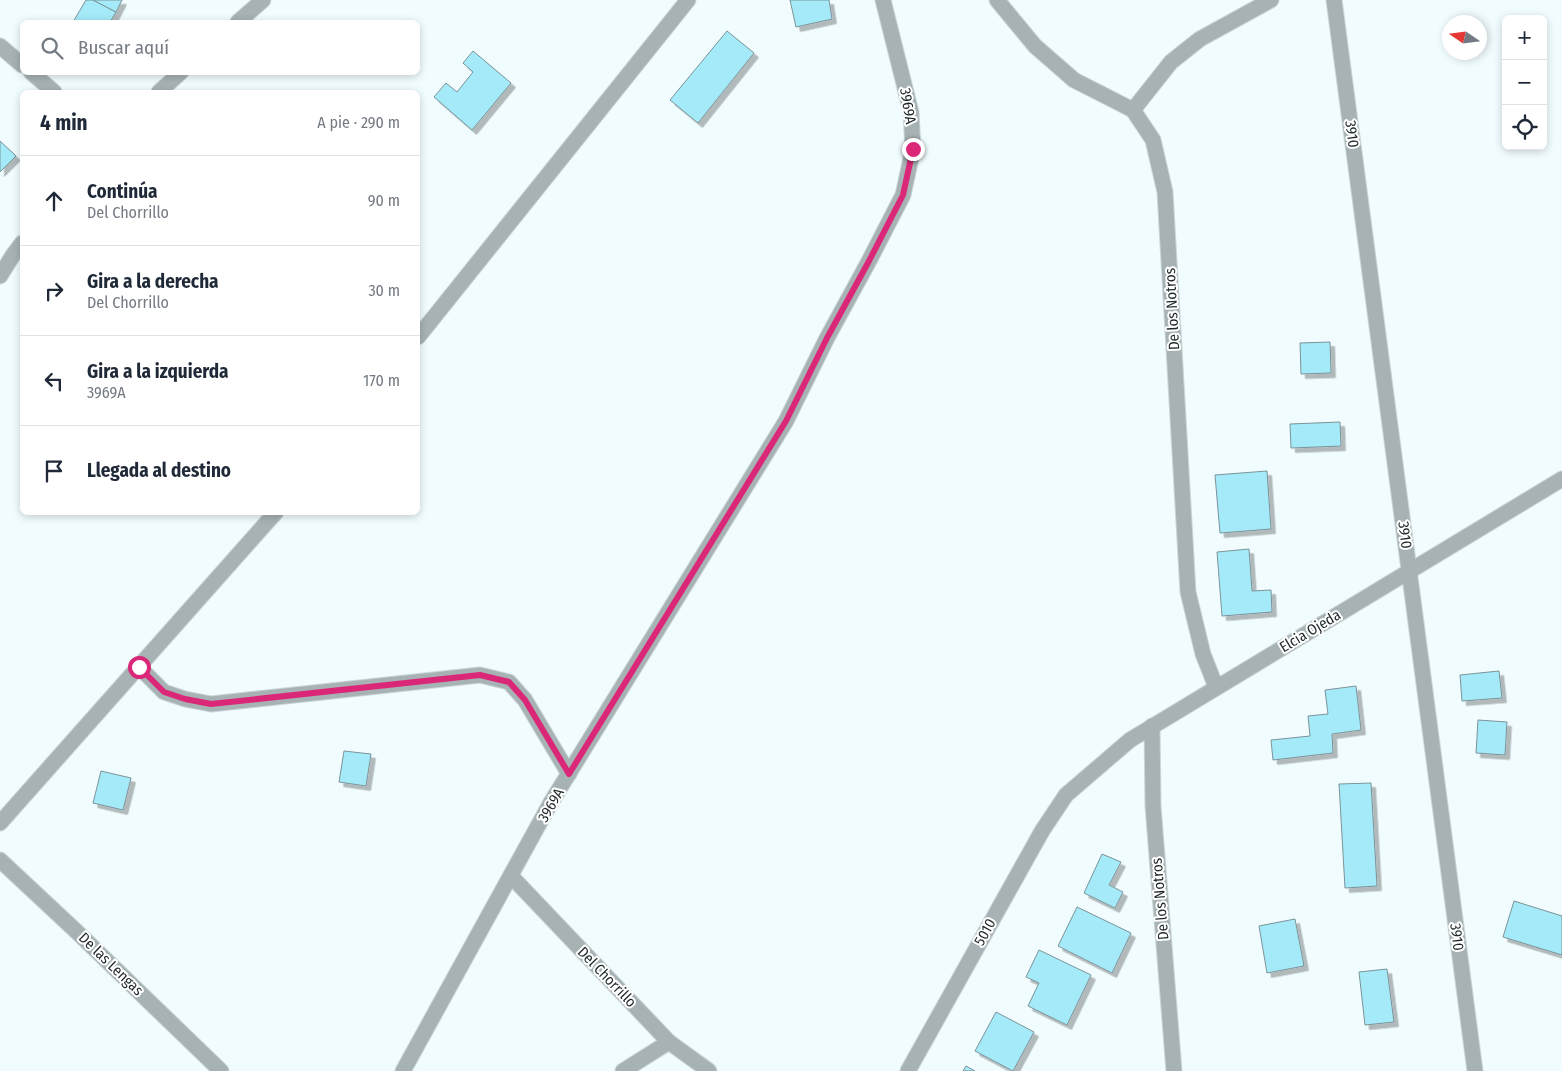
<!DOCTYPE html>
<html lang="es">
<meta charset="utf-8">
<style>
:root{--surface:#fff;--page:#f2f2f3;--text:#1f2937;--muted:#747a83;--line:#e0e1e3}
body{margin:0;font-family:"Fira Sans Condensed",sans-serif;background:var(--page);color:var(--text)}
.controls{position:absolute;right:15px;top:15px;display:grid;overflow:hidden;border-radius:8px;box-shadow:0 2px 8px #0003}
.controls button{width:45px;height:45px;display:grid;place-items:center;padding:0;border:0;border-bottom:1px solid var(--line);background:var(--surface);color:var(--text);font:25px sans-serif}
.compass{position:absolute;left:1442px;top:15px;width:45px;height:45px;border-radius:50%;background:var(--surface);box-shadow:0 2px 8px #0003;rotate:283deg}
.stop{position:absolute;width:15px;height:15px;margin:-11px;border:4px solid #db2777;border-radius:50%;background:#fff}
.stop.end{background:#db2777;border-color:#fff;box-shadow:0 1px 5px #0008}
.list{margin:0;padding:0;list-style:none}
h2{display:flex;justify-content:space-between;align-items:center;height:65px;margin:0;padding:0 20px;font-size:21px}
h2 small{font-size:16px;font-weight:400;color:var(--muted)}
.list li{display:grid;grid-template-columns:32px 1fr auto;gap:15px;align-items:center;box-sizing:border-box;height:90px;padding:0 20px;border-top:1px solid var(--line)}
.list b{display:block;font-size:19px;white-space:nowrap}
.list p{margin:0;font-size:16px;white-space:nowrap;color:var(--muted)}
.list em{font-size:16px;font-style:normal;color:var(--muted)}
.icon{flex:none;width:28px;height:28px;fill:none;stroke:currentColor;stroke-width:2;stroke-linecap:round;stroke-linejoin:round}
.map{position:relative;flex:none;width:1562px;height:1071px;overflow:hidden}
.search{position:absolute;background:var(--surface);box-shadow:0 2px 8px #0003;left:20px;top:20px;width:400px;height:55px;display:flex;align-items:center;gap:12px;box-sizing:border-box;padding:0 18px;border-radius:8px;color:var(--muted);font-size:19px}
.panel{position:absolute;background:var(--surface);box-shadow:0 2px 8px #0003;left:20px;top:90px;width:400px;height:425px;border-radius:8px}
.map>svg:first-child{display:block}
.building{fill:#a4eaf8;stroke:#7b9399;filter:url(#shadow)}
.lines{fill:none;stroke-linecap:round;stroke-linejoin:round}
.minor-casing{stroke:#cbd6d8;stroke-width:17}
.minor{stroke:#a7b2b5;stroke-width:15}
.route{stroke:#db2777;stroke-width:6}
.labels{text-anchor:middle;stroke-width:4;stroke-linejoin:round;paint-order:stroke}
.street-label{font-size:15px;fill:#1d2729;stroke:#fff}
</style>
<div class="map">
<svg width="1562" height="1071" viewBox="0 0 1562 1071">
<defs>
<filter id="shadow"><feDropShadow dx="4.5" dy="4.5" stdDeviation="0" flood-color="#0004"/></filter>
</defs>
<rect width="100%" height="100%" fill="#f1fcfe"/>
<g class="building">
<path d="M86,0H93L116,12L110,22H73Z"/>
<path d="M93,0H122L116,12Z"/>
<path d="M790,0H829L832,19L796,27Z"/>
<path d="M727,31L754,53L698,123L670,100Z"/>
<path d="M473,51L511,83L472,130L434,97L446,83L457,92L473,72L463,63Z"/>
<path d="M0,141L16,156L0,172Z"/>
<path d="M1330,342L1331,373L1301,374L1300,343Z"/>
<path d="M1340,422L1341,446L1291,448L1290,424Z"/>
<path d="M1267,471L1271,529L1220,533L1215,475Z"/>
<path d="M1249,549L1252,591L1271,590L1272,612L1222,616L1217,552Z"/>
<path d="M1499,671L1502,698L1462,701L1460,675Z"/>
<path d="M1356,686L1361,730L1332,734L1333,753L1273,760L1271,740L1310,736L1308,716L1328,714L1325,690Z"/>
<path d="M1478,720L1507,722L1505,755L1476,753Z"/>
<path d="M344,751L371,754L366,786L339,782Z"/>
<path d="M101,771L131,778L123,810L93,803Z"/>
<path d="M1371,783L1377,886L1345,888L1339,784Z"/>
<path d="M1102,854L1121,862L1109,885L1123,892L1115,908L1084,893Z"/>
<path d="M1514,901L1562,916V955L1503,937Z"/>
<path d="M1077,907L1131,933L1112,973L1058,946Z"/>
<path d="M1295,919L1304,966L1267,973L1259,926Z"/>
<path d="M1039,950L1091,975L1067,1025L1028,1006L1039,983L1026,977Z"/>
<path d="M1387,969L1394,1022L1365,1025L1359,972Z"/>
<path d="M996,1012L1034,1032L1013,1071L975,1051Z"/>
<path d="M966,1066L975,1071H963Z"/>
</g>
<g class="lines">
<defs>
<g id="minor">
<path d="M997,0L1035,46L1074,80L1133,110L1153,140L1165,192L1188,592L1203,654L1216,687"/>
<path d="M1334,0L1475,1071"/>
<path d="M238,22L263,0"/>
<path d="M0,46L22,65"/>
<path d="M31,72L54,92"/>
<path d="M159,92L181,72"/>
<path d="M1133,110L1171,62L1200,39L1271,0"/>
<path d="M0,276L13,255L22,243"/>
<path d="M418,337L688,0"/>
<path d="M139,667L164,692L185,699L211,704L480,675L509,682L525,700L569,774"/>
<path d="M1152,726L1153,806L1174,1071"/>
<path d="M0,823L276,512"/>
<path d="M0,860L76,931L221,1071"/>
<path d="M511,876L669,1042L709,1071"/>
<path d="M403,1071L550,804L786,421L827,338L869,261L903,195L913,149L911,112L883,0"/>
<path d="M623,1071L669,1042"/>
<path d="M908,1071L1042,831L1066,795L1130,740L1562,479"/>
</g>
</defs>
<use href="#minor" class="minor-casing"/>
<use href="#minor" class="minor"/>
</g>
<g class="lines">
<path class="route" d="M139,667L164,692L185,699L211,704L480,675L509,682L525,700L569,774L786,421L827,338L869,261L903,195L913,149"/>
</g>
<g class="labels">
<g class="street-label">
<text transform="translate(908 106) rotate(80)" y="5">3969A</text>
<text transform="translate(1352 134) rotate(82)" y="5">3910</text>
<text transform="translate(1172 309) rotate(-93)" y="5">De los Notros</text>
<text transform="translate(1405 535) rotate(82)" y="5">3910</text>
<text transform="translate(1310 631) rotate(-31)" y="5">Elcia Ojeda</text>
<text transform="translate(551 805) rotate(-60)" y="5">3969A</text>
<text transform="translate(1160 899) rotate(-95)" y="5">De los Notros</text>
<text transform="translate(985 932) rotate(-61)" y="5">5010</text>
<text transform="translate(1457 937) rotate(83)" y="5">3910</text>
<text transform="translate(111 964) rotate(44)" y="5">De las Lengas</text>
<text transform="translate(607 977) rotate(46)" y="5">Del Chorrillo</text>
</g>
</g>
</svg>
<div class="controls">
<button>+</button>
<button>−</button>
<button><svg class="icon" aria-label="locate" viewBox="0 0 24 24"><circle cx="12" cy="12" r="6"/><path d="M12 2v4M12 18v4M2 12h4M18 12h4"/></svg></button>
</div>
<svg class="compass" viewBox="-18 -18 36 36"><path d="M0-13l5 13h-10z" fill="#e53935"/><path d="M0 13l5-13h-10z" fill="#747a83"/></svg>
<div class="stop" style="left:139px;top:667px"></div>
<div class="stop end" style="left:913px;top:149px"></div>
<div class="search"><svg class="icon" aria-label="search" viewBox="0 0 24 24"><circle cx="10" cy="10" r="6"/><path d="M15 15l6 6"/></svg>Buscar aquí</div>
<section class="panel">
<h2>4 min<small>A pie · 290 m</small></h2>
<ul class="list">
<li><svg class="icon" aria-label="ahead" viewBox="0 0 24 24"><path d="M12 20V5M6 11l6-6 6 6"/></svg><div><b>Continúa</b><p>Del Chorrillo</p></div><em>90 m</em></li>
<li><svg class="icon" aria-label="right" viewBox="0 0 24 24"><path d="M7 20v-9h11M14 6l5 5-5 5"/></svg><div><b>Gira a la derecha</b><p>Del Chorrillo</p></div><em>30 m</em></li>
<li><svg class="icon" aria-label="left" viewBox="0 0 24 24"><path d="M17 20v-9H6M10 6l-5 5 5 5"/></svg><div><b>Gira a la izquierda</b><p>3969A</p></div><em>170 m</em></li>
<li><svg class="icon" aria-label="arrive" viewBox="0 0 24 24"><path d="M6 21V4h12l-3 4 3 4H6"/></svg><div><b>Llegada al destino</b></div></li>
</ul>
</section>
</div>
